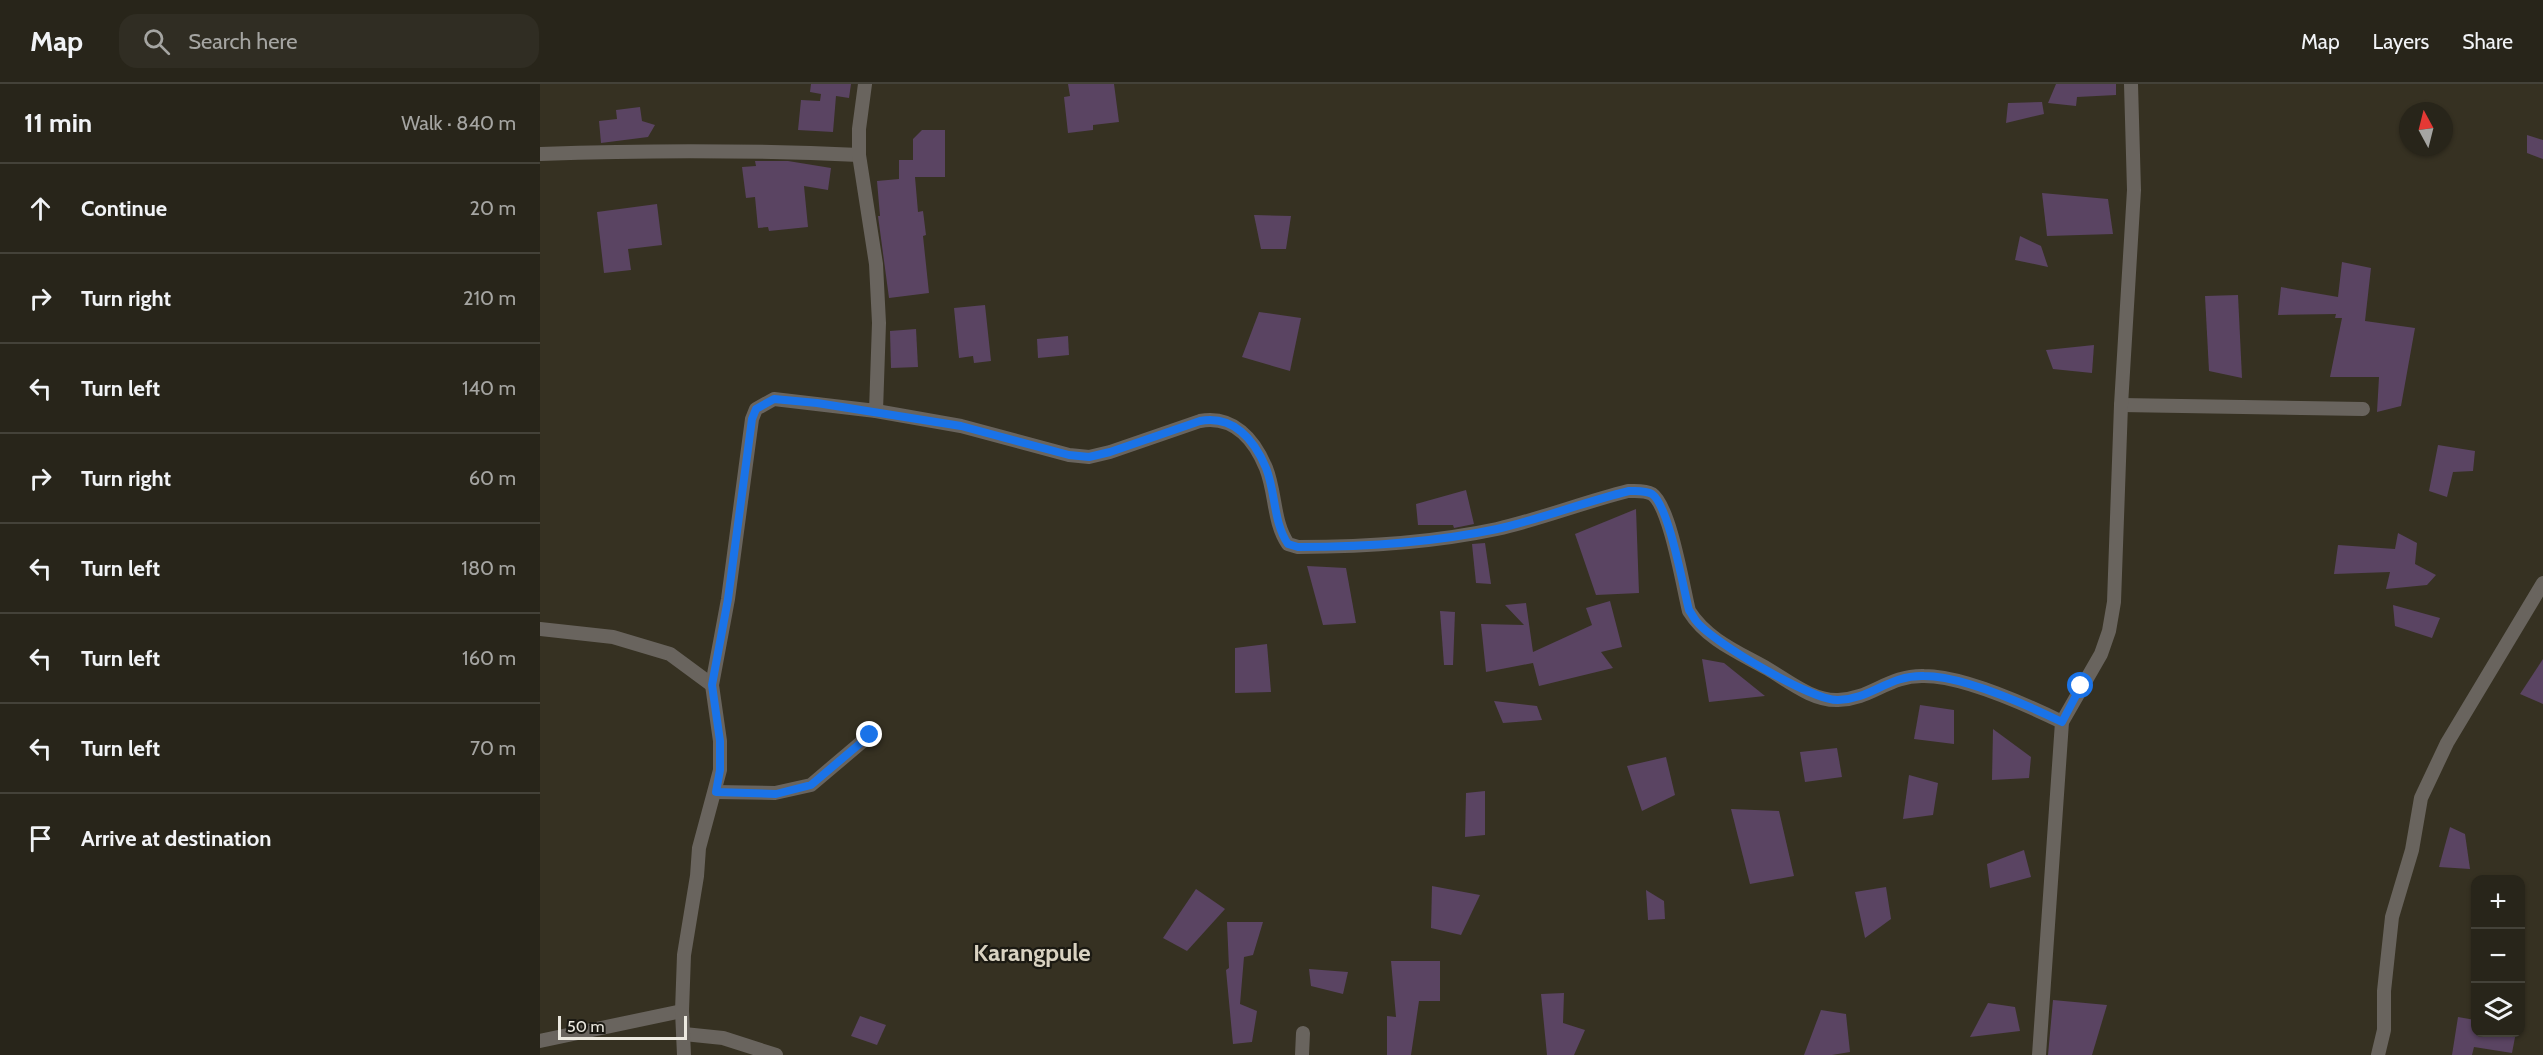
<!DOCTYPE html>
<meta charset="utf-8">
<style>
:root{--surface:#28251a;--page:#302d23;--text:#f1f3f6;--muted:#a5a5a2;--line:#444239}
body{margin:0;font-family:Cabin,sans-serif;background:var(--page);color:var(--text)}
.controls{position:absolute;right:18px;bottom:18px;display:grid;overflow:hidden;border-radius:12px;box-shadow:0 2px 4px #0004}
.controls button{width:54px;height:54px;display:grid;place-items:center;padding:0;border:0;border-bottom:2px solid var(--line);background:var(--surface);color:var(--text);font:30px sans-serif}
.compass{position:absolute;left:1859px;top:18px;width:54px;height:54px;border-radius:50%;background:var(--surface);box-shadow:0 2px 4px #0004;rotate:353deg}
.scale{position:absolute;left:18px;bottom:15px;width:129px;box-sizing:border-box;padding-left:6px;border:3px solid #ece9e0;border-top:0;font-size:16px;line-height:21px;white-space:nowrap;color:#ece9e0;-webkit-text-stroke:4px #1b1912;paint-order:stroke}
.stop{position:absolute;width:18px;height:18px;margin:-14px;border:4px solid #1a73e8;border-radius:50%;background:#fff}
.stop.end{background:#1a73e8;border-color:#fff;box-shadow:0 2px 6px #0008}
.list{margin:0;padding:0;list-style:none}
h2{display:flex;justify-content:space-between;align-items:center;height:78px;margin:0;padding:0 24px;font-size:26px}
h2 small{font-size:20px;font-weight:400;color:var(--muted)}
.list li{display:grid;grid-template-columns:39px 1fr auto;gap:18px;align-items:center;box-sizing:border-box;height:90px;padding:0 24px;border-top:2px solid var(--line)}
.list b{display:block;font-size:22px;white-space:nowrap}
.list em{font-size:20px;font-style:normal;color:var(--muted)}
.icon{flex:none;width:33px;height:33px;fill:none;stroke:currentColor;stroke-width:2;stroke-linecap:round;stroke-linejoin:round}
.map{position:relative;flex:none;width:2003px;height:971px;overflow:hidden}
header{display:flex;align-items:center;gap:36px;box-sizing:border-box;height:84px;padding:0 30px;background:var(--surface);border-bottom:2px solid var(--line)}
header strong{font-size:28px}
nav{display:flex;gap:33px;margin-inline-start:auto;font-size:21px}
.search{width:420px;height:54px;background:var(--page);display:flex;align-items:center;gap:15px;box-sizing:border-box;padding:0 21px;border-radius:18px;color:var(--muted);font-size:22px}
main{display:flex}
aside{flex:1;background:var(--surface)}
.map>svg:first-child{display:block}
.building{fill:#5a4462}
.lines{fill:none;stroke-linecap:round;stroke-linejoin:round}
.minor{stroke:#69645e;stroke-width:14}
.route{stroke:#1a73e8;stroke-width:8}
.labels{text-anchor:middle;stroke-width:4.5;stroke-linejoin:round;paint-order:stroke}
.quarter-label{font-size:24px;font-weight:bold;fill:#d9d2c1;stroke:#1b1912}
</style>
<header>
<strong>Map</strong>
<div class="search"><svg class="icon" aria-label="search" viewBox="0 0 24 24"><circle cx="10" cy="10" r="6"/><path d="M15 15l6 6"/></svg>Search here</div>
<nav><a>Map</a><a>Layers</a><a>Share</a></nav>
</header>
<main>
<aside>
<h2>11 min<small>Walk · 840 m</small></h2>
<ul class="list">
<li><svg class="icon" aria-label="ahead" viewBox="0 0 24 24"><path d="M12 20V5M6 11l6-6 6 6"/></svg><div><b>Continue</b></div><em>20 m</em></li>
<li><svg class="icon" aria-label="right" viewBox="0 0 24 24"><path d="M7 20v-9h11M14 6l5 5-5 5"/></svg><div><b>Turn right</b></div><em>210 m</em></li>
<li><svg class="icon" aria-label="left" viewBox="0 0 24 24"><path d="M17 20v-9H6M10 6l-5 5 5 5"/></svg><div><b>Turn left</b></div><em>140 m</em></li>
<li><svg class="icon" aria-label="right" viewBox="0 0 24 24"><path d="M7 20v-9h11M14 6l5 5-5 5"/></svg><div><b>Turn right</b></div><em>60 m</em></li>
<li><svg class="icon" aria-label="left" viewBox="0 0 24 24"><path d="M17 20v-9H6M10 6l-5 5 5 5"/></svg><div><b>Turn left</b></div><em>180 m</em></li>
<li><svg class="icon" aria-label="left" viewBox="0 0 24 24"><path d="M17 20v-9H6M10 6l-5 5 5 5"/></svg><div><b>Turn left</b></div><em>160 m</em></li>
<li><svg class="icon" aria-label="left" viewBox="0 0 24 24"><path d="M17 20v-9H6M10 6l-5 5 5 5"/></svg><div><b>Turn left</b></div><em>70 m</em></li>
<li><svg class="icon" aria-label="arrive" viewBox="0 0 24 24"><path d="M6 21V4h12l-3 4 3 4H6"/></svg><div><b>Arrive at destination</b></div></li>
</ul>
</aside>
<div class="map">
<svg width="2003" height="971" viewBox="0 0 2003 971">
<rect width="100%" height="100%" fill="#363122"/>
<g class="building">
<path d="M271,0H311L309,14L296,12L293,48L258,46L261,16L280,17L281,10L270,8Z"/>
<path d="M528,0H574L579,38L553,41V46L528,49L524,13L530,12Z"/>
<path d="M1516,0H1576V11L1537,13L1536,22L1508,19Z"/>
<path d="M1502,18L1504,30L1466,39L1468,19Z"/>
<path d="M100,23L102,37L115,41L108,53L61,59L59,37L77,35L76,26Z"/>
<path d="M382,46H405V93H375L378,128L383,127L386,151L383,152L389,209L349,214L338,132H340L337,97L359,95V76H373V55Z"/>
<path d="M1987,51L2003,56V75L1987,69Z"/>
<path d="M215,77H248L291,84L288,106L264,102L268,143L229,147L228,143L218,144L215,113L206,114L202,83L216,82Z"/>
<path d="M1502,109L1568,115L1573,150L1507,152Z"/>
<path d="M117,120L122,161L88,165L91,186L64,189L57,128Z"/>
<path d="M714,131L751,132L746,165H721Z"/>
<path d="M1480,152L1501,162L1508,183L1475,176Z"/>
<path d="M1802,178L1831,184L1825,237L1875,244L1861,322L1837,328L1839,293H1790L1802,234H1795L1796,230L1738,231L1741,203L1798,213Z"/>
<path d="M1698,211L1702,294L1669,287L1665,212Z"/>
<path d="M445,221L451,277L434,279L433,272L419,274L414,224Z"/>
<path d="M719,228L761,234L750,287L702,273Z"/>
<path d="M376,245L378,283L351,284L350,247Z"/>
<path d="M528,252L529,271L498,274L497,255Z"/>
<path d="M1554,261L1552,289L1513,285L1506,266Z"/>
<path d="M1898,361L1935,367L1933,387L1913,388L1907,413L1889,407Z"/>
<path d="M926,406L934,440L914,444L913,441H878L876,420Z"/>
<path d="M1096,425L1099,509L1056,511L1035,450Z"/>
<path d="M1858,449L1877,459L1875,480L1896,491L1887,501L1846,505L1850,488L1794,490L1798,461L1855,465Z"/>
<path d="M945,459L951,500L936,499L932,460Z"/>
<path d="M767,482L806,484L816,539L783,541Z"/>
<path d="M1070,517L1082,563L1061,568L1073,584L999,602L993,579L946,588L941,540L984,541L965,521L986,519L993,568L1052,541L1046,524Z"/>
<path d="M1853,521L1900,534L1892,554L1855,542Z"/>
<path d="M900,527L915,528L913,581H904Z"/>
<path d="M727,560L731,608L695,609V564Z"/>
<path d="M1162,575L1184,579L1225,612L1169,618Z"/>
<path d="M2003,575V620L1980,610Z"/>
<path d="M954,617L997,622L1002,636L963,639Z"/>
<path d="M1380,621L1414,626V660L1374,655Z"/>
<path d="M1453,645L1491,673L1489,694L1452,696Z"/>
<path d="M1297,664L1302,693L1265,698L1260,668Z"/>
<path d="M1126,673L1135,711L1102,727L1087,682Z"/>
<path d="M1369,691L1398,699L1393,731L1363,735Z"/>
<path d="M945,707V751L925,753L926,709Z"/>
<path d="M1191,725L1239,727L1254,792L1210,800Z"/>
<path d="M1910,743L1925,750L1930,785L1899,783Z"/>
<path d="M1484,766L1491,793L1450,804L1447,780Z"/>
<path d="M892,802L940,811L921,851L891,844Z"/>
<path d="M1346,803L1351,835L1325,854L1315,808Z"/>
<path d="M656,805L685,825L647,867L623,854Z"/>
<path d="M1106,806L1124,817L1125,835L1108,836Z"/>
<path d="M687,838H723L713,871L704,873L700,920L717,927L712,958L693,960L686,886L689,884Z"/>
<path d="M851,877H900V917H879L871,971H847V932L856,933Z"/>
<path d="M769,885L808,888L803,910L771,902Z"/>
<path d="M1024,909L1023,939L1045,946L1034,971H1007L1001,910Z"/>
<path d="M1513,916L1567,921L1552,971H1508Z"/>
<path d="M1448,919L1475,923L1480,947L1430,953Z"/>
<path d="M1281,926L1306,930L1310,968L1292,971H1264Z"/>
<path d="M320,932L346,941L337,961L311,952Z"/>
<path d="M1918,933L1935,936V948H1976L1972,969L1934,963L1932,971H1912Z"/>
</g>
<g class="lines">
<g class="minor">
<path d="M0,70C107,66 213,66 319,71"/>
<path d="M1581,321L1823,325"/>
<path d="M336,327L421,342L529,371L549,373L570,368L660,337C693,331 714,355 726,384C736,409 733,438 748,460L758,463C825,463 891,459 957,445C1001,435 1044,418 1088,407C1096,407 1105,406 1112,410C1130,422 1143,503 1149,527C1167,556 1200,569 1228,585C1250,598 1273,617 1298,616C1332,615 1348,591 1384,592C1422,592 1487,621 1522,638"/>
<path d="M0,545L73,553L130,570L172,601"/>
<path d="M176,708L235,709L271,701L330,651"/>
<path d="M144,950L183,954L236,971"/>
<path d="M0,957L142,927"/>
<path d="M144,971L142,927L144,871L157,792L159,764L180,686V657L172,601L188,515L212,335L216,325L234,315L336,327L339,239L336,180L319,71V45L325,0"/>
<path d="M762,971L763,949"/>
<path d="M1499,971L1522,638L1561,570L1569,547L1574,518L1581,321L1594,106L1591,0"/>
<path d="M1838,971L1844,946V907L1852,833L1872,766L1881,714L1907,659L2003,499"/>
</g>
</g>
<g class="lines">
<path class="route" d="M330,651L271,701L236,710L176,708L180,686V657L172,601L188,515L212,335L216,325L234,315L277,319L421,342L529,371L549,373L570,368L660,337C693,331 714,355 726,384C736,409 733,438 748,460L758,463C825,463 891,459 957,445C1001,435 1044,418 1089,407C1096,407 1105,406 1112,410C1129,422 1143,503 1149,526C1152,530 1154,535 1157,538C1174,559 1273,617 1298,616C1332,615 1348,591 1384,592C1422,592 1487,621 1522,638L1541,602"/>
</g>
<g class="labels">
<g class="quarter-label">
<text x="492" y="877">Karangpule</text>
</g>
</g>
</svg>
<div class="controls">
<button>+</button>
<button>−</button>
<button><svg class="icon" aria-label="layers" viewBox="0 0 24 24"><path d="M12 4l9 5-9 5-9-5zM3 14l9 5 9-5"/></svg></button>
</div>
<svg class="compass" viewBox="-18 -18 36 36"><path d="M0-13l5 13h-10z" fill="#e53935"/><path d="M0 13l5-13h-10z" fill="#a5a5a2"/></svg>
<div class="scale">50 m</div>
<div class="stop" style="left:1541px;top:602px"></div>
<div class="stop end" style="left:330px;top:651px"></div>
</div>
</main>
